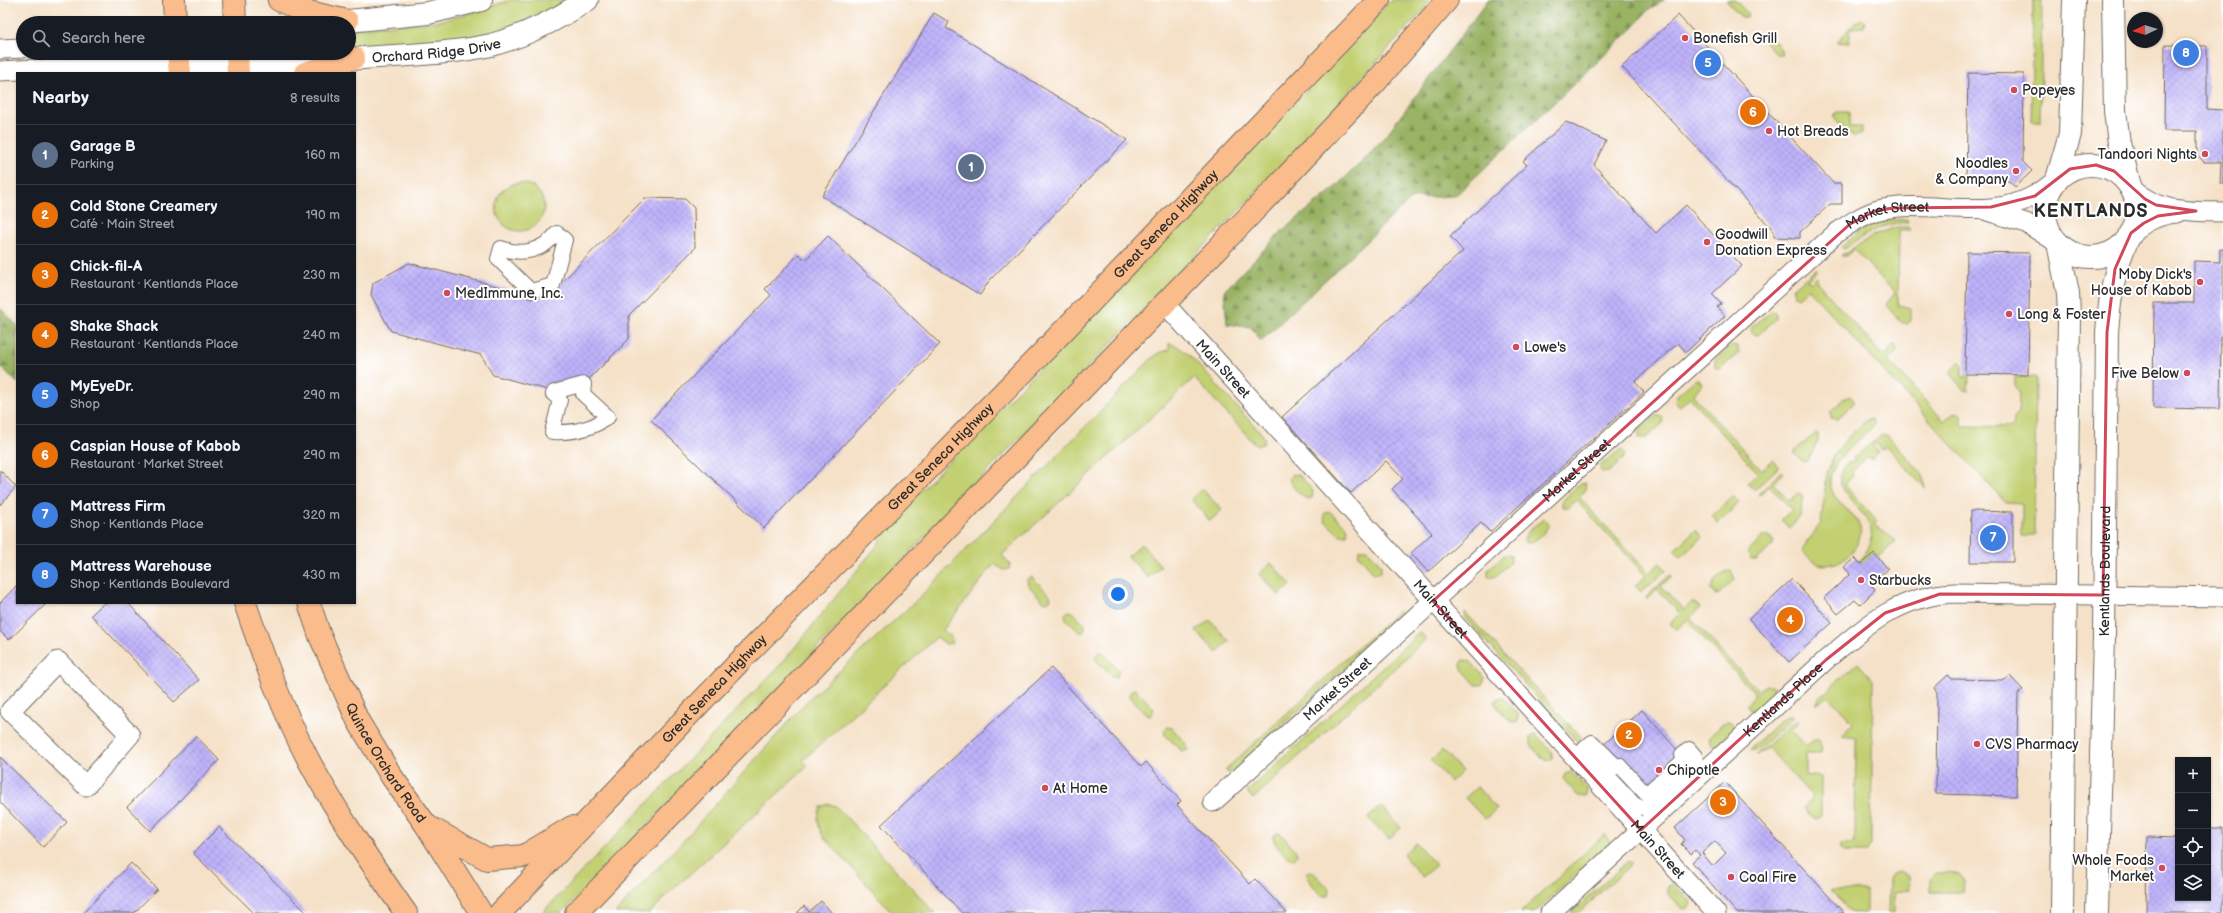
<!DOCTYPE html>
<meta charset="utf-8">
<style>
:root{--surface:#171b24;--page:#20242c;--text:#f1f3f6;--muted:#9ea1a6;--line:#363941;--accent:#0b8043}
body{margin:0;font-family:"Balsamiq Sans",sans-serif;background:var(--page);color:var(--text)}
.controls{position:absolute;right:12px;bottom:12px;display:grid;overflow:hidden;border-radius:0px;box-shadow:0 1px 3px #0004}
.controls button{width:36px;height:36px;display:grid;place-items:center;padding:0;border:0;border-bottom:1px solid var(--line);background:var(--surface);color:var(--text);font:20px sans-serif}
.compass{position:absolute;left:2127px;top:12px;width:36px;height:36px;border-radius:50%;background:var(--surface);box-shadow:0 1px 3px #0004;rotate:266deg}
.you{position:absolute;left:1118px;top:594px;width:14px;height:14px;margin:-10px;border:3px solid #fff;border-radius:50%;background:#1a73e8;box-shadow:0 0 0 6px #1a73e833}
.badge{display:grid;place-items:center;width:26px;height:26px;border-radius:50%;background:var(--accent);color:#fff;font-size:13px;font-weight:700}
.pin{position:absolute;translate:-50% -50%;border:2px solid #fff;box-shadow:0 1px 4px #0006}
.list{margin:0;padding:0;list-style:none}
h2{display:flex;justify-content:space-between;align-items:center;height:52px;margin:0;padding:0 16px;font-size:17px}
h2 small{font-size:13px;font-weight:400;color:var(--muted)}
.list li{display:grid;grid-template-columns:26px 1fr auto;gap:12px;align-items:center;box-sizing:border-box;height:60px;padding:0 16px;border-top:1px solid var(--line)}
.list b{display:block;font-size:15px;white-space:nowrap}
.list p{margin:0;font-size:13px;white-space:nowrap;color:var(--muted)}
.list em{font-size:13px;font-style:normal;color:var(--muted)}
.icon{flex:none;width:22px;height:22px;fill:none;stroke:currentColor;stroke-width:2;stroke-linecap:round;stroke-linejoin:round}
.map{position:relative;flex:none;width:2223px;height:913px;overflow:hidden}
.search{position:absolute;background:var(--surface);box-shadow:0 1px 3px #0004;left:16px;top:16px;width:340px;height:44px;display:flex;align-items:center;gap:10px;box-sizing:border-box;padding:0 14px;border-radius:22px;color:var(--muted);font-size:15px}
.panel{position:absolute;background:var(--surface);box-shadow:0 1px 3px #0004;left:16px;top:72px;width:340px;height:532px;border-radius:0px}
.map>svg:first-child{display:block}
.grass{fill:#c2d072;stroke:#767e4e}
.forest{fill:url(#forest-firs);stroke:#626e48}
.building{fill:url(#building-cross-hatch);fill-rule:evenodd}
.lines{fill:none;stroke-linecap:round;stroke-linejoin:round}
.pedestrian-casing{stroke:#726b62;stroke-width:16}
.minor-casing{stroke:#726b62;stroke-width:21}
.tertiary-casing{stroke:#726b62;stroke-width:24}
.primary-casing{stroke:#726b62;stroke-width:24}
.pedestrian{stroke:#fff;stroke-width:14}
.minor{stroke:#fff;stroke-width:19}
.tertiary{stroke:#fff;stroke-width:22}
.primary{stroke:#fabc8b;stroke-width:22}
.marked{fill:none;stroke:#d1495b;stroke-width:3;stroke-linejoin:round}
.poi-dot{fill:#d1495b;stroke:#fff;stroke-width:1.5}
.labels{text-anchor:middle;stroke-width:4;stroke-linejoin:round;paint-order:stroke}
.poi-label{font-size:14px;fill:#2b2b2b;stroke:#fff;text-anchor:start}
.street-label{font-size:14px;fill:#2b2b2b;stroke:#fff}
.district-label{font-size:18px;font-weight:bold;letter-spacing:1px;fill:#2b2b2b;stroke:#fff}
</style>
<div class="map">
<svg width="2223" height="913" viewBox="0 0 2223 913">
<defs>
<pattern id="forest-firs" width="22" height="20" patternUnits="userSpaceOnUse"><rect width="22" height="20" fill="#99b264"/><path d="M5 1l3.5 6h-7zM16 11l3.5 6h-7z" fill="#7d9153"/></pattern>
<pattern id="building-cross-hatch" width="8" height="8" patternUnits="userSpaceOnUse"><rect width="8" height="8" fill="#beb2fa"/><path d="M0 0l8 8M0 8l8-8" fill="none" stroke="#a399d6"/></pattern>
</defs>
<rect width="100%" height="100%" fill="#fff"/>
<filter id="ink" filterUnits="userSpaceOnUse"><feTurbulence type="fractalNoise" baseFrequency=".025" numOctaves="2"/><feDisplacementMap in="SourceGraphic" scale="8" xChannelSelector="R" yChannelSelector="G"/><feConvolveMatrix kernelMatrix="1 2 1 2 8 2 1 2 1" color-interpolation-filters="sRGB"/></filter>
<filter id="wash" filterUnits="userSpaceOnUse"><feTurbulence type="fractalNoise" baseFrequency=".012" numOctaves="4" result="noise"/><feDisplacementMap in="SourceGraphic" scale="16" xChannelSelector="R" yChannelSelector="G"/><feGaussianBlur stdDeviation="0.9" result="paint"/><feColorMatrix in="noise" values="0 0 0 0 0 0 0 0 0 0 0 0 0 0 0 0 0 1.4 0 .05"/><feComposite in="paint" operator="in"/></filter>
<g filter="url(#wash)">
<rect width="100%" height="100%" fill="#f5e1c7"/>
<g class="grass">
<path d="M510,0H568C534,19 499,32 461,40L349,50V29L439,21L471,13Z"/>
<path d="M1391,0H1433L1267,181L574,901L561,913H542L783,662L876,547L895,517L1240,162Z"/>
<path d="M1726,0H1735L1748,14L1747,18H1742Z"/>
<path d="M2033,0H2042L2040,122H2031Z"/>
<path d="M1862,19L1865,22L1864,27L1851,28L1849,43L1837,42L1854,23Z"/>
<path d="M1762,33C1769,32 1782,48 1782,55H1777L1762,38Z"/>
<path d="M1838,112H1849V127H1862V133L1854,136L1848,133L1834,117V115Z"/>
<circle cx="520" cy="207" r="24"/>
<path d="M1887,220L1907,219L1908,223C1883,221 1864,236 1844,249L1841,247L1862,229Z"/>
<path d="M1897,227H1908L1910,230H1899L1898,305L1911,308V321L1907,324L1901,322L1886,304L1895,293L1854,249L1846,256H1841L1874,235Z"/>
<path d="M1816,269L1817,271L1807,280L1810,283L1816,277L1818,279L1816,281L1883,356L1895,345L1897,352L1888,360L1944,421L1953,413L1958,412L1961,415V426L2013,427L2014,416L2018,413L2019,391L2015,387V377H2036L2034,535H2022V504L2006,503L1808,289L1798,298L1794,296L1793,289Z"/>
<path d="M1772,311L1776,313V319L1758,335L1753,334L1751,330L1752,327Z"/>
<path d="M1169,343L1177,346L1188,354L1262,434L1265,439L1263,444L1258,445L1254,443L1194,378L1002,555L1010,564L1009,569L1004,570L994,564L943,630L952,638V643L946,644L937,637L803,760L808,766L669,893L650,913H615L684,840L807,701L918,599L1151,359L1159,353L1169,350Z"/>
<path d="M1732,345L1737,346L1739,353L1719,369L1715,368V360Z"/>
<path d="M1959,362L1962,365V376H1969L1968,391L1965,390L1951,374V371Z"/>
<path d="M1696,379L1699,380L1702,384L1693,395L1762,470L1772,460L1779,467L1754,490L1748,483L1758,473L1690,398L1680,406L1675,403L1676,396Z"/>
<path d="M1850,396L1853,399L1854,403L1837,419L1831,418V411L1843,399Z"/>
<path d="M1657,415L1663,418L1662,424L1646,438H1639V430Z"/>
<path d="M1872,419L1874,423L1873,426C1856,446 1815,467 1836,498C1844,508 1854,515 1860,526C1865,551 1829,578 1809,558C1805,555 1803,553 1803,548L1821,523L1827,473L1834,455L1848,437L1867,420Z"/>
<path d="M1815,434H1818V440L1808,460L1803,462L1795,454V450Z"/>
<path d="M1882,435L1888,436L1923,475L1925,488L1886,446L1882,450L1876,443L1873,446L1879,452L1871,459L1867,457L1852,472L1853,476L1844,485L1877,521L1874,525L1896,541L1878,558L1874,553L1861,564L1858,561C1903,518 1819,497 1845,465C1850,461 1851,464 1855,461L1853,458Z"/>
<path d="M1621,449L1625,453L1624,458L1609,472H1602L1600,469L1601,465Z"/>
<path d="M1782,471L1784,473L1773,483L1789,501L1799,493L1803,496L1800,517L1790,528L1781,520L1792,510L1770,486L1759,495L1758,494Z"/>
<path d="M1292,474L1299,475L1313,491L1312,498L1308,499C1301,497 1290,485 1289,478Z"/>
<path d="M1585,483L1586,490L1579,497L1649,573L1660,563L1666,570L1641,592L1635,586L1646,576L1576,500L1567,508L1562,506V501L1580,484Z"/>
<path d="M1202,489L1222,510L1210,521L1191,499Z"/>
<path d="M1733,496L1739,503L1718,523L1712,516Z"/>
<path d="M1329,511L1348,528L1347,535H1339L1325,521L1324,514Z"/>
<path d="M1545,519L1549,523C1548,531 1534,544 1526,543L1524,540C1525,532 1538,522 1545,519Z"/>
<path d="M1696,530L1702,537L1681,557L1674,550Z"/>
<path d="M1764,536H1769L1773,541V545L1757,560H1751L1747,552Z"/>
<path d="M1141,544L1161,566L1148,578L1128,556Z"/>
<path d="M1360,549H1367L1381,565V572L1374,574L1358,554Z"/>
<path d="M1506,554L1511,556V562L1495,577H1488V569Z"/>
<path d="M1271,563L1291,585L1279,595L1259,574Z"/>
<path d="M1731,570L1735,579L1719,594L1715,595L1711,590C1710,583 1724,570 1731,570Z"/>
<path d="M1670,575L1672,576L1661,586L1684,610L1694,601L1700,608L1690,617L1758,691L1766,685L1773,687V694L1756,709L1750,710L1747,705L1755,694L1687,620L1676,630L1670,623L1680,614L1658,589L1647,599L1646,597Z"/>
<path d="M1032,577L1050,595L1051,599L1048,602L1043,601L1028,585L1027,579Z"/>
<path d="M1068,611L1073,612L1085,624L1084,632H1079L1066,619L1065,614Z"/>
<path d="M1398,611L1402,615L1229,774L1225,770Z"/>
<path d="M1465,612L1588,745L1584,749L1464,617Z"/>
<path d="M1210,620L1229,641L1217,653L1196,631Z"/>
<path d="M1420,632L1426,639L1253,799L1247,792Z"/>
<path d="M1099,652L1103,653L1119,670L1117,677H1112L1097,661L1095,656Z"/>
<path d="M1464,660L1470,661L1485,678L1482,685H1476L1462,669L1461,664Z"/>
<path d="M1858,663L1873,680L1871,845L1867,852H1844L1840,849V844L1855,842L1856,738L1841,736L1853,723L1828,696L1816,704L1819,698Z"/>
<path d="M1135,689L1153,707L1154,711L1150,715L1145,713L1130,696L1131,691Z"/>
<path d="M1498,698H1504L1518,714V722H1511L1498,708L1495,702Z"/>
<path d="M1788,716H1792L1790,720L1757,750H1751L1753,746L1780,721Z"/>
<path d="M1800,720L1791,730L1806,746L1816,738L1819,740L1822,750L1819,754H1806V775L1821,777V815L1817,820L1813,819L1804,808L1813,797L1768,748L1756,755L1792,723Z"/>
<path d="M1730,721L1734,724L1733,731L1717,745H1712L1709,740L1710,736L1725,722Z"/>
<path d="M1167,727L1172,728L1187,745L1188,750L1182,751L1165,735L1164,730Z"/>
<path d="M1535,734L1552,751V759L1548,761C1541,758 1528,745 1530,737Z"/>
<path d="M1442,750L1462,771L1451,782L1431,761Z"/>
<path d="M1571,772L1587,789L1586,797L1578,796L1564,780L1565,774Z"/>
<path d="M1477,787L1497,809L1485,819L1465,798Z"/>
<path d="M828,804L836,806L935,913H893L823,836C818,827 816,817 821,807Z"/>
<path d="M1381,806L1401,828L1389,839L1368,818Z"/>
<path d="M1277,833L1281,834L1296,851L1297,855L1294,859C1287,860 1273,844 1273,836Z"/>
<path d="M1605,834L1610,843L1534,913H1520Z"/>
<path d="M1416,843L1436,865L1422,877L1403,855Z"/>
<path d="M1628,861L1632,863L1578,913H1571Z"/>
<path d="M1312,871L1330,889L1329,896H1321L1308,879L1307,874Z"/>
<path d="M1899,872L1908,876L1909,890L1894,892V913H1888L1889,879L1892,874Z"/>
<path d="M1936,873L1960,874L1964,880L1963,892H1930V878Z"/>
<path d="M1673,884L1690,900L1691,904L1689,908L1682,909L1668,893V886Z"/>
<path d="M1830,890L1866,891V913H1852Z"/>
</g>
<g class="forest">
<path d="M1488,0H1665L1649,9L1626,35L1455,196L1412,198L1261,341L1251,327L1227,324L1224,291L1283,230L1330,192L1364,160L1387,134Z"/>
<path d="M0,308L17,325V383L0,365Z"/>
</g>
<g id="blocks">
<g class="building">
<path d="M934,13L949,22L946,28L950,30L1127,140L989,281L980,295L822,196Z"/>
<path d="M1678,15L1833,183H1842V204H1830L1800,232V238L1774,237V231L1622,67Z"/>
<path d="M2165,45L2207,46V109L2223,110V184H2220L2221,162H2204L2197,155V131H2164Z"/>
<path d="M1968,73L2024,74L2023,162L2032,171L2015,187L2009,181L1966,180Z"/>
<path d="M1566,122L1606,141L1594,165L1656,233L1686,205L1742,266L1712,294L1721,304L1717,307L1725,316L1686,352L1678,343L1635,382L1644,392L1490,532L1481,523L1428,572L1411,553L1432,533L1392,489L1403,479L1386,461L1351,493L1282,417L1463,251L1450,236L1527,165L1523,161Z"/>
<path d="M645,198L685,199L694,208L695,248L629,315V339L584,384L555,392L493,375L481,355L391,331L371,295L373,283L409,263L531,295L555,289Z"/>
<path d="M828,236L940,344L764,528L651,420L771,295L765,289L799,254L805,260Z"/>
<path d="M2220,249H2223V337H2221L2220,409L2153,408L2154,303H2194V261L2220,262Z"/>
<path d="M1967,252L2030,253L2028,375L1965,374Z"/>
<path d="M0,470L16,487L0,505Z"/>
<path d="M1971,511L2013,512V562H1970Z"/>
<path d="M1874,553L1888,569L1871,585L1875,590L1860,605L1855,600L1838,614L1824,598L1850,574L1844,567L1855,558L1861,564Z"/>
<path d="M1792,579L1832,623L1789,662L1749,619Z"/>
<path d="M17,585V603H47L9,640L0,631V603Z"/>
<path d="M104,603H128L199,680L174,702L91,615Z"/>
<path d="M1051,668L1141,767L1146,762L1181,801L1177,805L1250,884L1255,879L1287,913H962L881,825Z"/>
<path d="M1948,675L1952,679L2005,680L2010,676L2023,690L2018,694L2016,796L1936,794L1937,692L1934,688Z"/>
<path d="M1642,710L1685,759L1646,794L1600,748Z"/>
<path d="M196,736L219,760L150,831L127,807Z"/>
<path d="M0,757L67,822L43,847L0,802Z"/>
<path d="M1725,782L1761,822L1844,913H1737L1692,862L1700,855L1695,850L1691,854L1681,844L1685,840L1675,828ZM1715,841L1726,853L1713,866L1702,853Z"/>
<path d="M219,827L307,913H254L193,853Z"/>
<path d="M2208,828H2223V913H2146L2147,837L2178,838V898H2208Z"/>
<path d="M131,863L157,889L134,913H83Z"/>
<path d="M821,901L832,913H797L804,906L809,912Z"/>
</g>
</g>
</g>
<g filter="url(#ink)">
<use href="#blocks" fill-opacity="0" stroke="#726b62" stroke-width="1"/>
<g class="lines">
<defs>
<g id="pedestrian">
<path d="M557,233L565,240L553,285L531,291L498,259L501,248C522,256 543,251 557,233Z"/>
<path d="M584,384L583,394L608,417C592,429 572,433 552,432L560,400L553,394L554,392Z"/>
<path d="M1592,742L1617,767L1619,765L1646,794L1685,759L1682,755L1689,749L1695,756L1696,761C1693,770 1651,808 1642,808L1634,804L1584,749Z"/>
</g>
<g id="minor">
<path d="M0,49L23,48"/>
<path d="M0,71L139,64H179"/>
<path d="M2130,188C2161,213 2184,211 2223,212"/>
<path d="M1987,211L2026,223L2058,243"/>
<path d="M2131,233C2145,222 2159,214 2178,213"/>
<path id="s1" d="M1165,304L1716,913"/>
<path d="M58,661L130,735L86,786L10,711Z"/>
<path id="s2" d="M1213,802L1835,234C1848,225 1860,216 1875,211C1926,197 1987,223 2035,195C2043,191 2050,185 2057,179"/>
<path id="s3" d="M1550,913L1827,659C1867,625 1899,596 1954,593L2223,597"/>
</g>
<g id="tertiary">
<path d="M2113,0L2115,111L2119,143L2130,186"/>
<path d="M328,23L428,13L481,0"/>
<path id="s4" d="M179,64C241,66 302,62 364,58C406,55 450,54 491,45C525,36 558,19 587,0"/>
<circle cx="2091" cy="211" r="46"/>
<path d="M2057,179L2070,134L2074,0"/>
<path d="M2058,243L2068,293L2069,316L2062,913"/>
<path id="s5" d="M2097,913L2104,636L2107,332C2110,296 2114,265 2131,233"/>
</g>
<g id="primary">
<path d="M174,0L175,23"/>
<path d="M234,0L235,23"/>
<path d="M279,0L300,10L347,21"/>
<path d="M178,53L180,73"/>
<path d="M237,53L238,73"/>
<path d="M305,73L354,58"/>
<path d="M245,603C263,656 282,709 308,759C336,812 371,863 406,913"/>
<path id="s6" d="M309,603L320,636L358,721L392,777L426,825L481,913"/>
<path d="M429,827L487,859L524,856L572,827"/>
<path id="s7" d="M500,913L741,660L1046,349L1379,0"/>
<path d="M576,913L1251,214L1374,84L1447,0"/>
</g>
</defs>
<use href="#pedestrian" class="pedestrian-casing"/>
<use href="#minor" class="minor-casing"/>
<use href="#tertiary" class="tertiary-casing"/>
<use href="#primary" class="primary-casing"/>
<use href="#pedestrian" class="pedestrian"/>
<use href="#minor" class="minor"/>
<use href="#tertiary" class="tertiary"/>
<use href="#primary" class="primary"/>
</g>
</g>
<path class="marked" d="M2096,165L2114,171L2145,199L2156,205L2196,211L2158,216L2144,223L2131,233L2115,269L2107,332L2103,595L1940,594L1885,613L1827,659L1641,830L1433,601L1850,224L1875,211L1893,208L1991,207L2035,196L2070,169Z"/>
<g class="poi-dot">
<circle cx="1685" cy="38" r="4"/>
<circle cx="2014" cy="90" r="4"/>
<circle cx="1769" cy="131" r="4"/>
<circle cx="2205" cy="154" r="4"/>
<circle cx="2016" cy="171" r="4"/>
<circle cx="1707" cy="242" r="4"/>
<circle cx="2200" cy="282" r="4"/>
<circle cx="447" cy="293" r="4"/>
<circle cx="2009" cy="314" r="4"/>
<circle cx="1516" cy="347" r="4"/>
<circle cx="2187" cy="373" r="4"/>
<circle cx="1861" cy="580" r="4"/>
<circle cx="1977" cy="744" r="4"/>
<circle cx="1659" cy="770" r="4"/>
<circle cx="1045" cy="788" r="4"/>
<circle cx="2162" cy="868" r="4"/>
<circle cx="1731" cy="877" r="4"/>
</g>
<g class="labels">
<g class="poi-label">
<text x="1693" y="43">Bonefish Grill</text>
<text x="2022" y="95">Popeyes</text>
<text x="1777" y="136">Hot Breads</text>
<text x="2197" y="159" text-anchor="end">Tandoori Nights</text>
<text x="2008" y="168" text-anchor="end">Noodles<tspan x="2008" dy="16">&amp; Company</tspan></text>
<text x="1715" y="239">Goodwill<tspan x="1715" dy="16">Donation Express</tspan></text>
<text x="2192" y="279" text-anchor="end">Moby Dick's<tspan x="2192" dy="16">House of Kabob</tspan></text>
<text x="455" y="298">MedImmune, Inc.</text>
<text x="2017" y="319">Long &amp; Foster</text>
<text x="1524" y="352">Lowe's</text>
<text x="2179" y="378" text-anchor="end">Five Below</text>
<text x="1869" y="585">Starbucks</text>
<text x="1985" y="749">CVS Pharmacy</text>
<text x="1667" y="775">Chipotle</text>
<text x="1053" y="793">At Home</text>
<text x="2154" y="865" text-anchor="end">Whole Foods<tspan x="2154" dy="16">Market</tspan></text>
<text x="1739" y="882">Coal Fire</text>
</g>
<g class="street-label">
<text dy="5" stroke="none"><textPath href="#s4" startOffset="258">Orchard Ridge Drive</textPath></text>
<text dy="5" stroke="none"><textPath href="#s2" startOffset="900">Market Street</textPath></text>
<text dy="5" stroke="none"><textPath href="#s7" startOffset="958">Great Seneca Highway</textPath></text>
<text dy="5" stroke="none"><textPath href="#s1" startOffset="87">Main Street</textPath></text>
<text dy="5" stroke="none"><textPath href="#s7" startOffset="634">Great Seneca Highway</textPath></text>
<text dy="5" stroke="none"><textPath href="#s2" startOffset="492">Market Street</textPath></text>
<text dy="5" stroke="none"><textPath href="#s5" startOffset="342">Kentlands Boulevard</textPath></text>
<text dy="5" stroke="none"><textPath href="#s1" startOffset="411">Main Street</textPath></text>
<text dy="5" stroke="none"><textPath href="#s7" startOffset="310">Great Seneca Highway</textPath></text>
<text dy="5" stroke="none"><textPath href="#s2" startOffset="168">Market Street</textPath></text>
<text dy="5" stroke="none"><textPath href="#s3" startOffset="316">Kentlands Place</textPath></text>
<text dy="5" stroke="none"><textPath href="#s6" startOffset="178">Quince Orchard Road</textPath></text>
<text dy="5" stroke="none"><textPath href="#s1" startOffset="735">Main Street</textPath></text>
</g>
<g class="district-label">
<text x="2091" y="217">KENTLANDS</text>
</g>
</g>
</svg>
<div class="controls">
<button>+</button>
<button>−</button>
<button><svg class="icon" aria-label="locate" viewBox="0 0 24 24"><circle cx="12" cy="12" r="6"/><path d="M12 2v4M12 18v4M2 12h4M18 12h4"/></svg></button>
<button><svg class="icon" aria-label="layers" viewBox="0 0 24 24"><path d="M12 4l9 5-9 5-9-5zM3 14l9 5 9-5"/></svg></button>
</div>
<svg class="compass" viewBox="-18 -18 36 36"><path d="M0-13l5 13h-10z" fill="#e53935"/><path d="M0 13l5-13h-10z" fill="#9ea1a6"/></svg>
<div class="you"></div>
<div class="pin badge" style="left:971px;top:167px;background:#5c6f8a">1</div>
<div class="pin badge" style="left:1629px;top:735px;background:#e8710a">2</div>
<div class="pin badge" style="left:1723px;top:802px;background:#e8710a">3</div>
<div class="pin badge" style="left:1790px;top:620px;background:#e8710a">4</div>
<div class="pin badge" style="left:1708px;top:63px;background:#3f7fe0">5</div>
<div class="pin badge" style="left:1753px;top:112px;background:#e8710a">6</div>
<div class="pin badge" style="left:1993px;top:538px;background:#3f7fe0">7</div>
<div class="pin badge" style="left:2186px;top:53px;background:#3f7fe0">8</div>
<div class="search"><svg class="icon" aria-label="search" viewBox="0 0 24 24"><circle cx="10" cy="10" r="6"/><path d="M15 15l6 6"/></svg>Search here</div>
<section class="panel">
<h2>Nearby<small>8 results</small></h2>
<ul class="list">
<li><span class="badge" style="background:#5c6f8a">1</span><div><b>Garage B</b><p>Parking</p></div><em>160 m</em></li>
<li><span class="badge" style="background:#e8710a">2</span><div><b>Cold Stone Creamery</b><p>Café · Main Street</p></div><em>190 m</em></li>
<li><span class="badge" style="background:#e8710a">3</span><div><b>Chick-fil-A</b><p>Restaurant · Kentlands Place</p></div><em>230 m</em></li>
<li><span class="badge" style="background:#e8710a">4</span><div><b>Shake Shack</b><p>Restaurant · Kentlands Place</p></div><em>240 m</em></li>
<li><span class="badge" style="background:#3f7fe0">5</span><div><b>MyEyeDr.</b><p>Shop</p></div><em>290 m</em></li>
<li><span class="badge" style="background:#e8710a">6</span><div><b>Caspian House of Kabob</b><p>Restaurant · Market Street</p></div><em>290 m</em></li>
<li><span class="badge" style="background:#3f7fe0">7</span><div><b>Mattress Firm</b><p>Shop · Kentlands Place</p></div><em>320 m</em></li>
<li><span class="badge" style="background:#3f7fe0">8</span><div><b>Mattress Warehouse</b><p>Shop · Kentlands Boulevard</p></div><em>430 m</em></li>
</ul>
</section>
</div>
